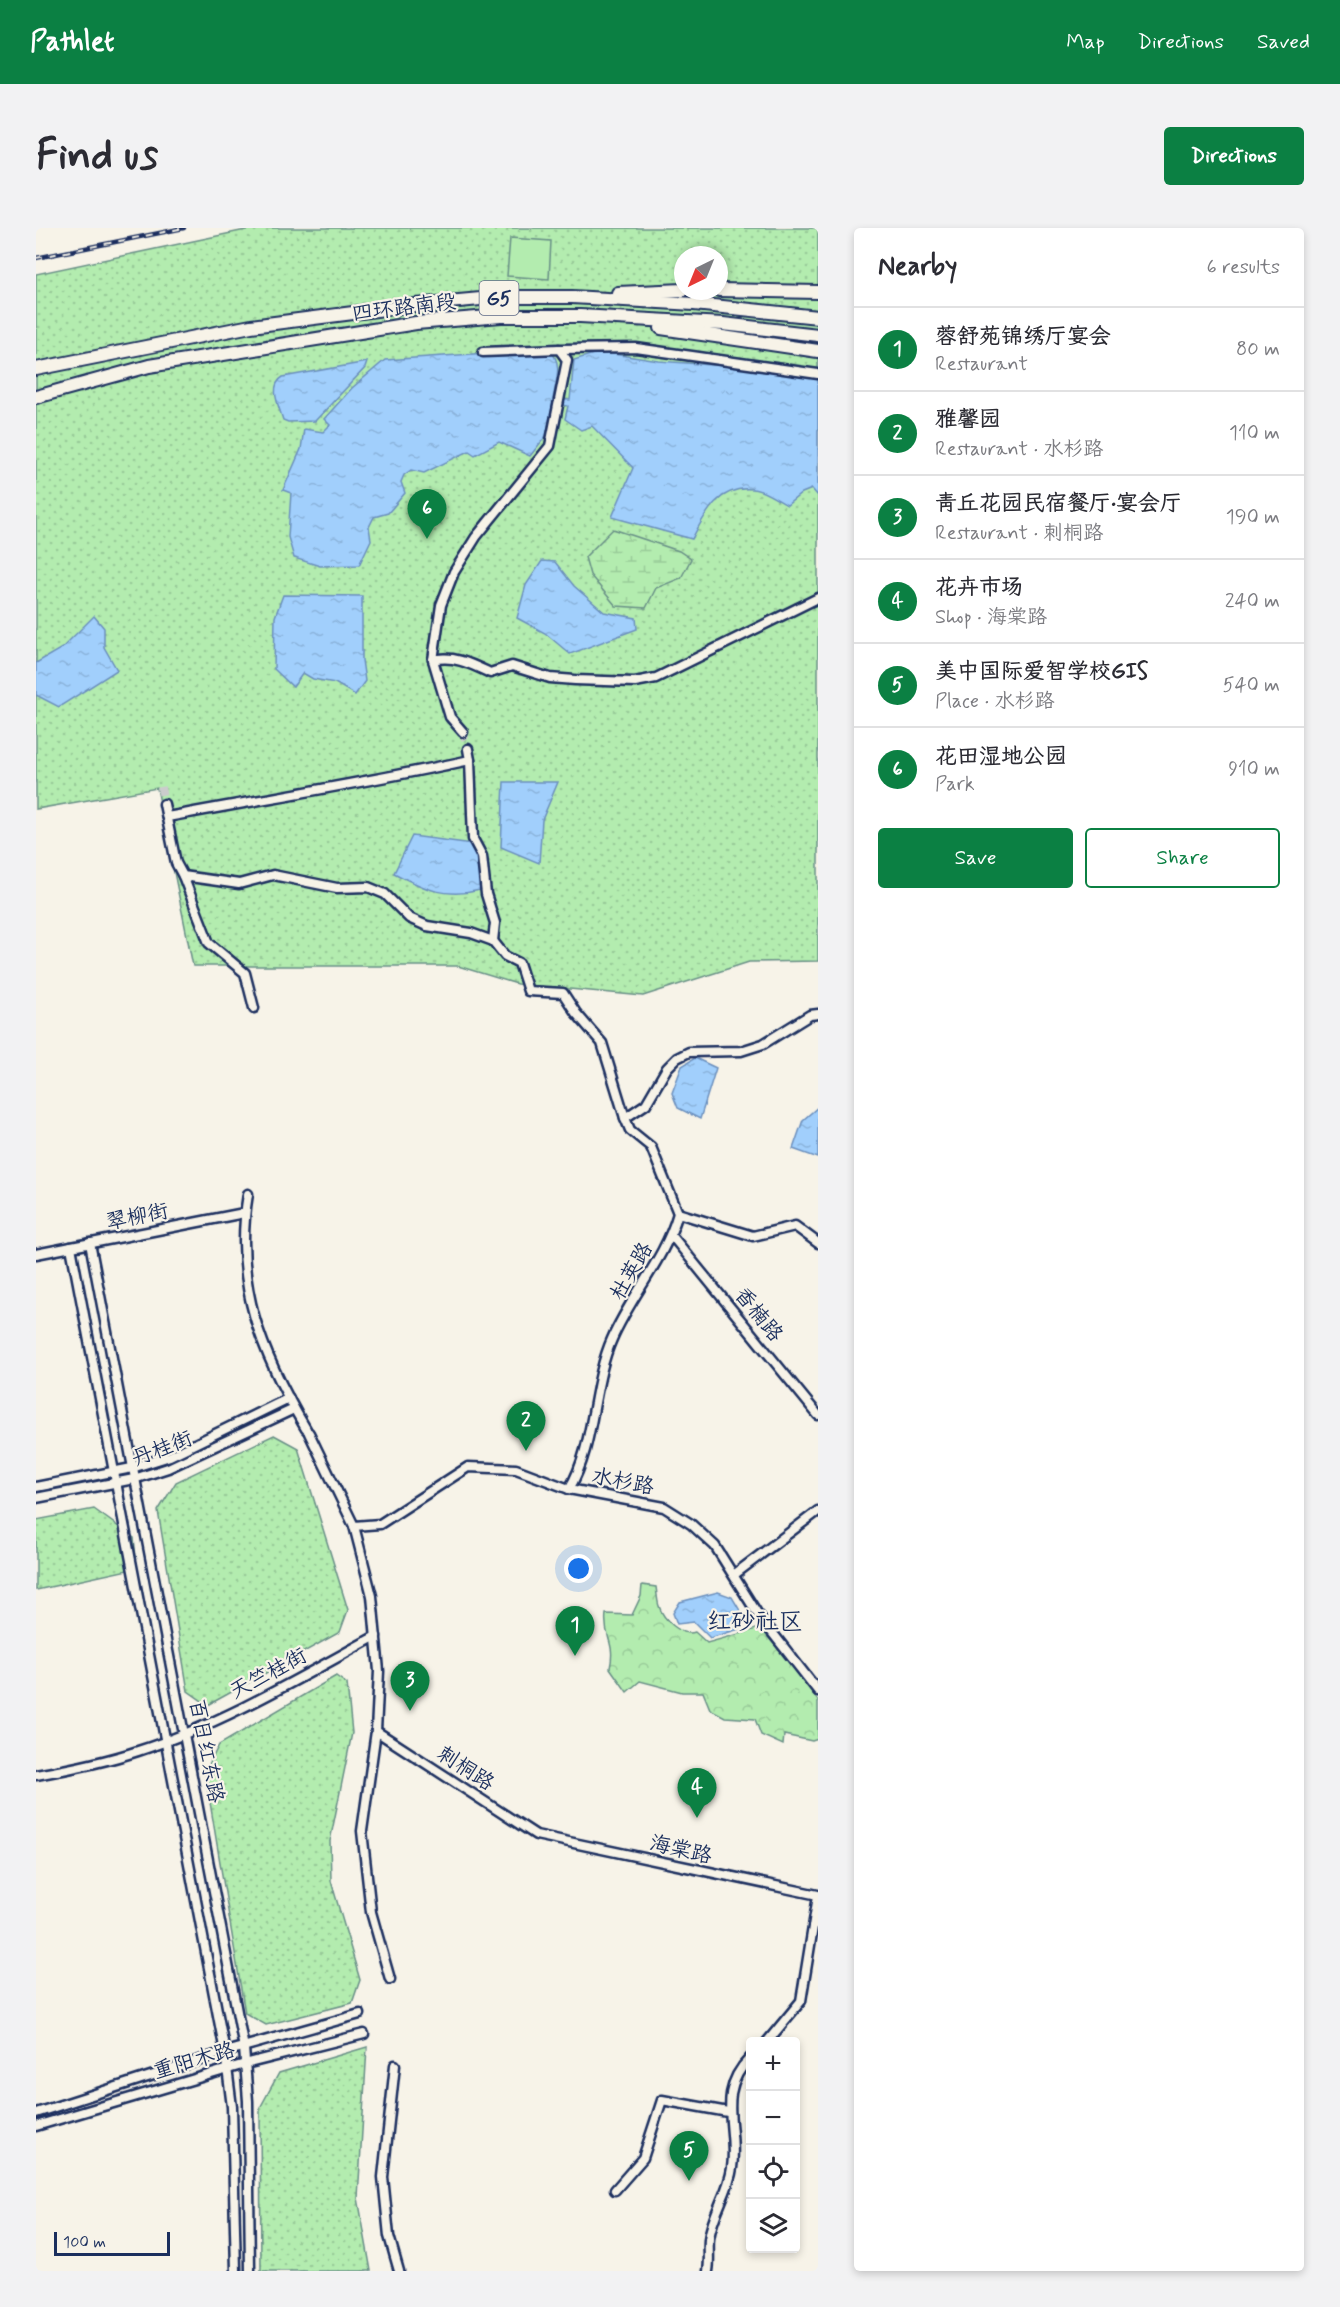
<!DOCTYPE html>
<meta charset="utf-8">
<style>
:root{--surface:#fff;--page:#f2f2f3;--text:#2b2b33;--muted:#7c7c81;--line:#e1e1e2;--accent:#0b8043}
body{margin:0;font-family:Mynerve,"LXGW WenKai TC",sans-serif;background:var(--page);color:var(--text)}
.controls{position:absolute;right:18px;bottom:18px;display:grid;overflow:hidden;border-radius:6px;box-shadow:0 3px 9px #0003}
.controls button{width:54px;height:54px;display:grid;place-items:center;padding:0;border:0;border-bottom:2px solid var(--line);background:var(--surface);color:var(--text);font:30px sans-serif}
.compass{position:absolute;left:638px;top:18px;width:54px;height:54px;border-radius:50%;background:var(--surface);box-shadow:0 3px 9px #0003;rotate:223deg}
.scale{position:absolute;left:18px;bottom:15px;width:116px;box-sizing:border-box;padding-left:6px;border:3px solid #1b2f5e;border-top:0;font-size:16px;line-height:21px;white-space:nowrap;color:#1b2f5e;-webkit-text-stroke:4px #f7f3e8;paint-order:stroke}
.you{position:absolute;left:543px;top:1341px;width:21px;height:21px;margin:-15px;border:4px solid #fff;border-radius:50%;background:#1a73e8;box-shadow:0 0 0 9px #1a73e833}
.badge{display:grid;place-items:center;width:39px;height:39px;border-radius:50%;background:var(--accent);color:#fff;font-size:20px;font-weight:700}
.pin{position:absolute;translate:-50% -50px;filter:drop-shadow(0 2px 3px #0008)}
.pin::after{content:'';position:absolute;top:32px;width:21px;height:18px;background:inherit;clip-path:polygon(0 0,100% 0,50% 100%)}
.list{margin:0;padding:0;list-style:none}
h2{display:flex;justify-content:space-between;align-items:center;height:78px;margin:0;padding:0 24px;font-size:26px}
h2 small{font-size:20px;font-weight:400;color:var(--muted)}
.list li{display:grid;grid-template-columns:39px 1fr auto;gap:18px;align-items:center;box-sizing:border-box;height:84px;padding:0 24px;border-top:2px solid var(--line)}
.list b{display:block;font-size:22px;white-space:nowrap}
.list p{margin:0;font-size:20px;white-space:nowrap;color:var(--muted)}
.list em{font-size:20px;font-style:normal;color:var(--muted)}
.actions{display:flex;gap:12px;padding:18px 24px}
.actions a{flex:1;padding:14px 0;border:2px solid var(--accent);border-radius:6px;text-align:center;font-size:21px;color:var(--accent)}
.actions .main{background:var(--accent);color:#fff}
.icon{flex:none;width:33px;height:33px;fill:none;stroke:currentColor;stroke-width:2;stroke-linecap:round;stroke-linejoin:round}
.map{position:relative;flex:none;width:782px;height:2043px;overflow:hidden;border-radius:6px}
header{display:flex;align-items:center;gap:36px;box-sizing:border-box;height:84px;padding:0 30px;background:var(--accent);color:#fff}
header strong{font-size:28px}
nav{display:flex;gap:33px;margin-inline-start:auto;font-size:21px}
.intro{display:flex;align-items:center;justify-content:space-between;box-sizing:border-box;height:144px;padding:0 36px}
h1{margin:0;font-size:42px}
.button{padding:15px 27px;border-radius:6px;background:var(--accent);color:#fff;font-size:21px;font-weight:700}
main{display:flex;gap:36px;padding:0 36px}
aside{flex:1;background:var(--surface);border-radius:6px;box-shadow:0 3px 9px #0003}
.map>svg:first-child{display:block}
.green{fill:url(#green-dots);stroke:#678e86;stroke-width:1.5;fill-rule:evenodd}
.forest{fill:url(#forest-crowns);stroke:#678e86;stroke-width:1.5}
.wetland{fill:url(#wetland-marsh);stroke:#678e86;stroke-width:1.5}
.pitch{fill:#b3ecaf;stroke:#678e86;stroke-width:1.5}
.water{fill:url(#water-ripples);stroke:#6b8fbd;stroke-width:1.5}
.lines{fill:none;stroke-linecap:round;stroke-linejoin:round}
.minor-tunnel{stroke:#cbcccc;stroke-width:8;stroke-dasharray:8 4;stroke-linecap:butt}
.minor-casing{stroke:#1b2f5e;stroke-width:13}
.highway-casing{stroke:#1b2f5e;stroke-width:16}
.minor{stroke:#f7f3e8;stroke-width:8}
.highway{stroke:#f7f3e8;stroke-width:12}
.rail-casing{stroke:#1b2f5e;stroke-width:4.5}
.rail{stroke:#f7f3e8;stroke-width:2;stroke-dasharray:7;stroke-linecap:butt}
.labels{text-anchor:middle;stroke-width:4.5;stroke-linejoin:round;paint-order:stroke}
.shield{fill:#f7f3e8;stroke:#5d6a87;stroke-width:1.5}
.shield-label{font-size:20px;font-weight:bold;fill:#1b2f5e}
.street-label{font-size:21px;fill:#1b2f5e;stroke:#f7f3e8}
.quarter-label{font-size:24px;fill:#1b2f5e;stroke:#f7f3e8}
</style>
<header>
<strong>Pathlet</strong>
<nav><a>Map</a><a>Directions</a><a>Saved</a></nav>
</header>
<div class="intro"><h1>Find us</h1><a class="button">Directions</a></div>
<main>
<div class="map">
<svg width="782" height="2043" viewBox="0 0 782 2043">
<defs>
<pattern id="green-dots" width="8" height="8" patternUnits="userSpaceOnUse" patternTransform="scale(1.5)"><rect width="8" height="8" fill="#b3ecaf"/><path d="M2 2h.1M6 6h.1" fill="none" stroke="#99cb99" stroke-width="1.8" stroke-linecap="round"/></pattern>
<pattern id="forest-crowns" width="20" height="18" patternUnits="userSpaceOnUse" patternTransform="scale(1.5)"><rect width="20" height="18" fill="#b3ecaf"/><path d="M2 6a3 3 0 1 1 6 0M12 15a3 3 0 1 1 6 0" fill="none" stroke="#99cb99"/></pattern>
<pattern id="wetland-marsh" width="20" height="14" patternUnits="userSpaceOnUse" patternTransform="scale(1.5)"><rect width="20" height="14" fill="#b3ecaf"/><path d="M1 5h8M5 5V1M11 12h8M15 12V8" fill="none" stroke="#99cb99"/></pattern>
<pattern id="water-ripples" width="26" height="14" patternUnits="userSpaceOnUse" patternTransform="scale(1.5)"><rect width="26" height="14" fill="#a1cffc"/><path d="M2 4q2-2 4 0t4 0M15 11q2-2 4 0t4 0" fill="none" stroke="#8ab2da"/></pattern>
</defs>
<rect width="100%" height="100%" fill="#f7f3e8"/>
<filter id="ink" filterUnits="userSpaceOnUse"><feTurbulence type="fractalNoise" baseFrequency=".0167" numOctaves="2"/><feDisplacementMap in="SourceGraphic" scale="12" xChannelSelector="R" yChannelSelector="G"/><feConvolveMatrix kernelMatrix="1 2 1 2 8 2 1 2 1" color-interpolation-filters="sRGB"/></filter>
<g filter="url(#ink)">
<g class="green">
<path d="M219,0H782V733L713,734L607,768L481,756L422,738H157L121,560L0,581V46ZM647,27H683V63H647Z"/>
<path d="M238,1207L262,1220L312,1382L304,1404L172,1477L152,1463L122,1283L140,1254Z"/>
<path d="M58,1281L98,1310L101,1340L0,1362V1292Z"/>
<path d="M300,1448L311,1456L316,1505L294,1613L295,1653L324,1752L316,1775L230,1797L209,1785L169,1544L183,1517Z"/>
<path d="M331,1819L322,1970L335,2043H225L224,1880L243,1845Z"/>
</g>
<path class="forest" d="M606,1357L620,1359C621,1365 621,1372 623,1378C627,1391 645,1409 659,1404L671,1415L724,1400L763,1445L782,1473V1511L776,1513L748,1507L747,1517L725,1507L719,1491L689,1489L674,1481L667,1464H646L604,1453L591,1464L574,1440C580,1413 567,1410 570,1386L596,1387L605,1368Z"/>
<path class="wetland" d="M577,301L643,323L655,331L645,350L620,360L610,380L580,378L554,347L549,329Z"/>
<path class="pitch" d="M474,10L515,13L513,51L471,48Z"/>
<g class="water">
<path d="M512,121C528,133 520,153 517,171L534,172L538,132L564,124L623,133L704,139L782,149V268L776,261L766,265L751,277C741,272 728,262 717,261C683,257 669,286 656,311L576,289L597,240L556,198L545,202L529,191L532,178L517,175L510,208L494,228L463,214L439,227L433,223L388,245L375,242L368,247L365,254L369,265L352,285L338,289L333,299L335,312L323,337L284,338L258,330L252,309L255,265L247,262L265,221L268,201L287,204L294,197L288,191L316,160L349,132Z"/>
<path d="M331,134L329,140L279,193L252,194L247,192C243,178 232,158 247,149Z"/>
<path d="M506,333L519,334L538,358L568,384L600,390L601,401L534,426L509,405L481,390L490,357Z"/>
<path d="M247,367L326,368V432L329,453L319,467L299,455L277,451L267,445L257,459L238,441L239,389Z"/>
<path d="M58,388L68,400V419L81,442L23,479L0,467V435L26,420Z"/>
<path d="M468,554H522L506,592L503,635L465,619Z"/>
<path d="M376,608L437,616L443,629L444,662C410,671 388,661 358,645Z"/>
<path d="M659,830L680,840L664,891L642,880L636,865L646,838Z"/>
<path d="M782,879V930L757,921L767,892Z"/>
<path d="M682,1364L696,1369L709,1391L703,1401L674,1410L658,1394L641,1396L637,1385L644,1374Z"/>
</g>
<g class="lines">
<g class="minor-tunnel">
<path d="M427,504L432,521"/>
<path d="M125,559L128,576"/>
</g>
<defs>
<g id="minor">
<path d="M523,121L600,120L782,146"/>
<path d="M397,432C418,427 435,436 454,445L476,438L514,450L539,452L599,454L620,450L782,370"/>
<path d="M427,504L414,489L397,432L405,377L418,344L440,309L514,218L531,132L523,121L447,124"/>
<path d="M434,532L437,611L446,628L450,666L459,695L457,713"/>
<path d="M128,576L140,635L147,648L203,656L237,647L301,660L332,659L349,666L373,690L391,698L435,705L457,713L469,728L483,735L492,763L527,765L540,785L566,815L589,890L594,902L615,919L642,985"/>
<path d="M131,589C232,570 334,554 434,532L432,521"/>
<path d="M147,648L173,715L209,745L218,780"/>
<path d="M589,890L610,876L631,840L641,830L653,824L705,823L727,816L774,787L782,786"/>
<path d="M212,966C197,1056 225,1125 270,1201"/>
<path d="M636,1008L782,1187"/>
<path d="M54,1015L208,1820L212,1873L214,2043"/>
<path d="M35,1019L189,1824L196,1879L200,2043"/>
<path d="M0,1026L208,985"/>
<path d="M273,1205L318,1298L336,1368L343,1443L340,1503L326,1603L335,1684L354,1751"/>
<path d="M0,1259L96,1240L134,1228L253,1170"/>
<path d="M533,1261C559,1219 556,1155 576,1111C595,1067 629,1031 642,985L717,1008L759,998L782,1015"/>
<path d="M0,1270L98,1251L132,1240L258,1181"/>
<path d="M318,1298L344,1296L432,1239L480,1241L533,1261L628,1279L655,1296L679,1318L721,1385L782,1463"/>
<path d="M699,1346L782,1283"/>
<path d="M340,1503L500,1607L782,1667"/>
<path d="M0,1547C34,1541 69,1534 102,1523C186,1496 263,1450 340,1408"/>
<path d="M731,1814L765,1773L782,1668"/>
<path d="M359,1837L347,1949L353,2008L363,2043"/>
<path d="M0,1885L189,1824L324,1786"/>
<path d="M0,1898L209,1836L328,1806"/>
<path d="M579,1962L607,1930L626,1872L692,1884"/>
<path d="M672,2043C674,2032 672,2022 673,2011C676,1986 693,1964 696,1940C702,1899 679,1865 714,1830"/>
</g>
<g id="highway">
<path d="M683,62L782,64"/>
<path d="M582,65L647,62"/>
<path d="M625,100L782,123"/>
<path d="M0,141L215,98L380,77L466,69H536L658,76L782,89"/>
<path d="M0,169L113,138L380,95L465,88H544L687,96L782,107"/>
</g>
</defs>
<use href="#minor" class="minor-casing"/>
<use href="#highway" class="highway-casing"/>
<use href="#minor" class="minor"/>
<use href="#highway" class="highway"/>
<defs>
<path id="rail" d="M0,30L148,0"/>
</defs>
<use href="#rail" class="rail-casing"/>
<use href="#rail" class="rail"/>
</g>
</g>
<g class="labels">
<rect class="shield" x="443.5" y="53" width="39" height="34" rx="4.5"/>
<g class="shield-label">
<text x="463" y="77">G5</text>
</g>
<g class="street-label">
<text transform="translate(368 79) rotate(-7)" y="7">四环路南段</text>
<text transform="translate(101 988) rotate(-11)" y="7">翠柳街</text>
<text transform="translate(595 1043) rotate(-60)" y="7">杜英路</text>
<text transform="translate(723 1086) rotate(51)" y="7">香楠路</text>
<text transform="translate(126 1220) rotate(-21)" y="7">丹桂街</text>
<text transform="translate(587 1253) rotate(11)" y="7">水杉路</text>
<text transform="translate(232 1445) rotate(-28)" y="7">天竺桂街</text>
<text transform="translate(171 1523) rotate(79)" y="7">百日红东路</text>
<text transform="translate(430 1540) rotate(33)" y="7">刺桐路</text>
<text transform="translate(645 1621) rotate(13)" y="7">海棠路</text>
<text transform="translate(158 1832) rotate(-16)" y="7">重阳木路</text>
</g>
<g class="quarter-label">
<text x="719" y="1401">红砂社区</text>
</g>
</g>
</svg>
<div class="controls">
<button>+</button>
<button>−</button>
<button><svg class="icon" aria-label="locate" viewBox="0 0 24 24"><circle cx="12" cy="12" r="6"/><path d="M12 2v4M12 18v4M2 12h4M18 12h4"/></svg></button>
<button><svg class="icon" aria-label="layers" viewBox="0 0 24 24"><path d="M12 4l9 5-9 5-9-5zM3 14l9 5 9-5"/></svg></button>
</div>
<svg class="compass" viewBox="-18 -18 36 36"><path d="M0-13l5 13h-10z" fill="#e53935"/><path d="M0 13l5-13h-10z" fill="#7c7c81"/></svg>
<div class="scale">100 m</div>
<div class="you"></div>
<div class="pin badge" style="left:539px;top:1428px">1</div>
<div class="pin badge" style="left:490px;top:1223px">2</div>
<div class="pin badge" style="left:374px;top:1483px">3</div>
<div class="pin badge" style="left:661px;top:1590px">4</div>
<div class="pin badge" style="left:653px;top:1953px">5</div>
<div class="pin badge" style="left:391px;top:311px">6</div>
</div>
<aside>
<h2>Nearby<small>6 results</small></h2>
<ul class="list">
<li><span class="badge">1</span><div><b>蓉舒苑锦绣厅宴会</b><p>Restaurant</p></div><em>80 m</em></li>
<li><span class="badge">2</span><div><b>雅馨园</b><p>Restaurant · 水杉路</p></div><em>110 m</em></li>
<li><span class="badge">3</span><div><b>青丘花园民宿餐厅·宴会厅</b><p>Restaurant · 刺桐路</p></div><em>190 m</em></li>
<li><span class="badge">4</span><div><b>花卉市场</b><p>Shop · 海棠路</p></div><em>240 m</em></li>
<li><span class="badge">5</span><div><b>美中国际爱智学校GIS</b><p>Place · 水杉路</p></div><em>540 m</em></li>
<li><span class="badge">6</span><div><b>花田湿地公园</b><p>Park</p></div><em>910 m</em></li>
</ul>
<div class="actions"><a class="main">Save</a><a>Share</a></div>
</aside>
</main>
